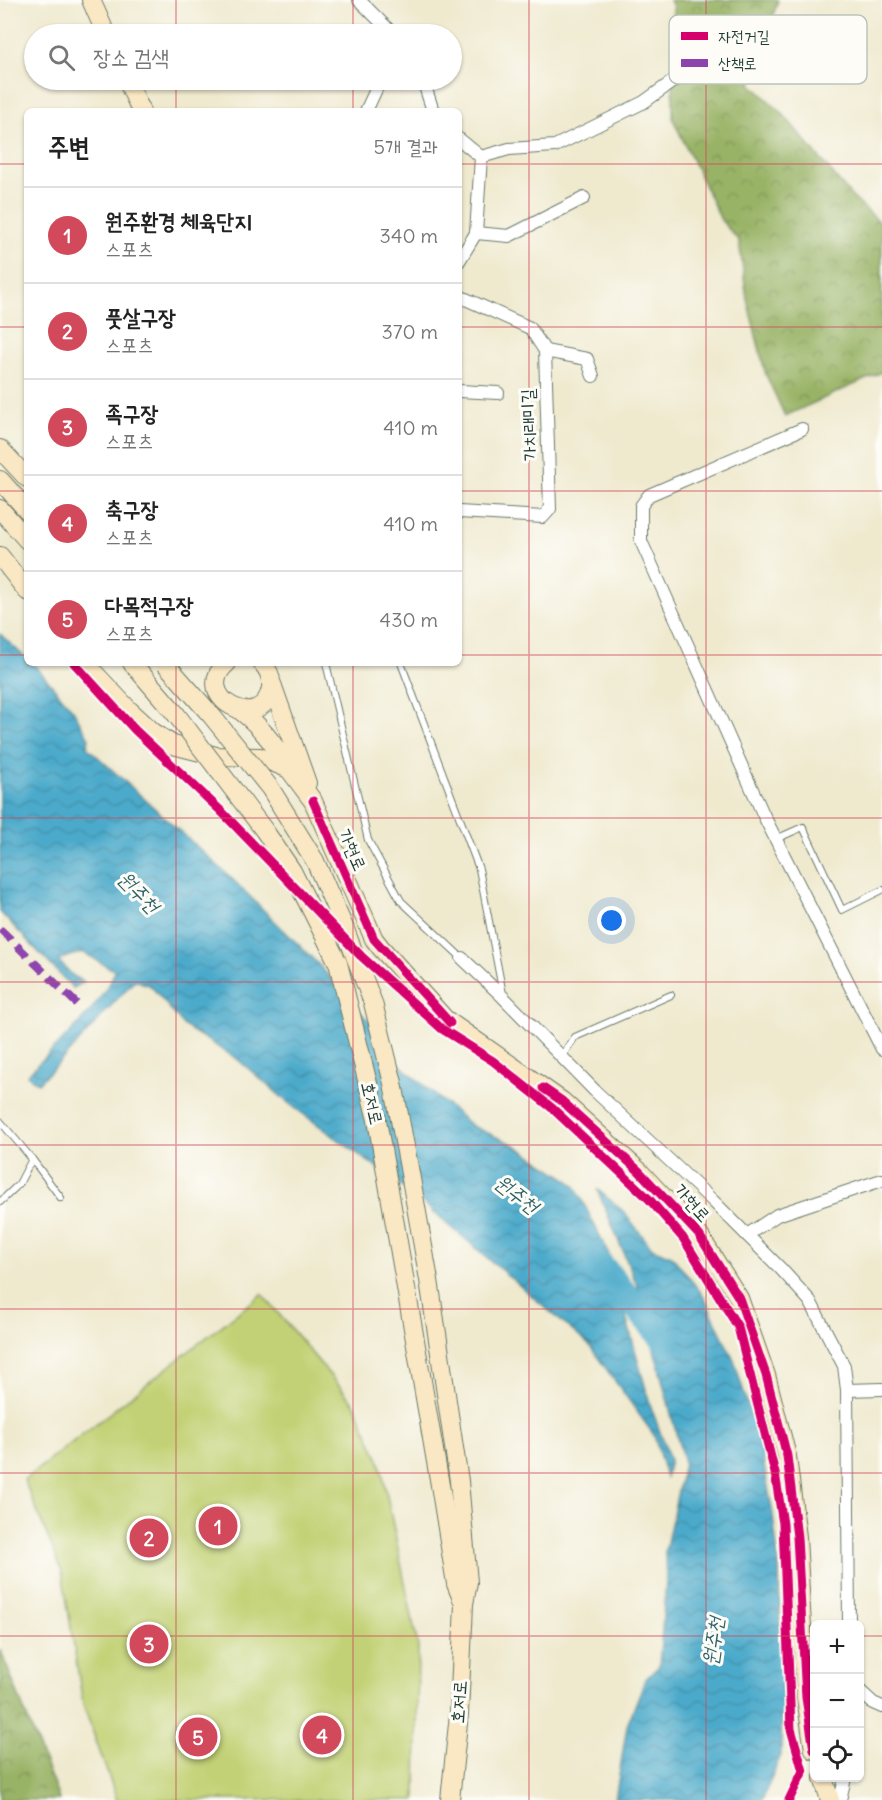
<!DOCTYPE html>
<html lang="ko">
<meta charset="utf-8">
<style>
:root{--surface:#fff;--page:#f2f2f2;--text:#222;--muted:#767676;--line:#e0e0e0;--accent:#d1495b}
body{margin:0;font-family:Delius,"Poor Story",sans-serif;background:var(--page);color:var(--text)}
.controls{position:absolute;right:18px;bottom:18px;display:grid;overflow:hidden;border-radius:9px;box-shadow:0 2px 4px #0004}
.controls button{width:54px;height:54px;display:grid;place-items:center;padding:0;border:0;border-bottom:2px solid var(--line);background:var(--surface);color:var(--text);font:30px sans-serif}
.you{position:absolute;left:612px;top:921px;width:21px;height:21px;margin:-15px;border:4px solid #fff;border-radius:50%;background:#1a73e8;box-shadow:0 0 0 9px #1a73e833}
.badge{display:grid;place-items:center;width:39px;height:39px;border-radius:50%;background:var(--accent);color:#fff;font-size:20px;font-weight:700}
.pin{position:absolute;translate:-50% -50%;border:3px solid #fff;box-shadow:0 2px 6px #0006}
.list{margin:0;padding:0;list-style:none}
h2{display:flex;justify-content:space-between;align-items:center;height:78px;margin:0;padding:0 24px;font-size:26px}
h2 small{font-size:20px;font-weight:400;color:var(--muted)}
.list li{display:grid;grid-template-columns:39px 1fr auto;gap:18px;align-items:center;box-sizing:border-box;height:96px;padding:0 24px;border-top:2px solid var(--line)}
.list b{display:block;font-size:22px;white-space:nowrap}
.list p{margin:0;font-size:20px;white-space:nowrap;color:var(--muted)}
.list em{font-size:20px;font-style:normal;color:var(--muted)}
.icon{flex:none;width:33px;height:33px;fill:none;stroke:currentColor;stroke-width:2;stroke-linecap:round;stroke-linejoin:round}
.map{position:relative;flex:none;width:882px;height:1800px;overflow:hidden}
.search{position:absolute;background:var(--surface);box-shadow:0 2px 4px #0004;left:24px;top:24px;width:438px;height:66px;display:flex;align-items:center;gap:15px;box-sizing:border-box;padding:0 21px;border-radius:33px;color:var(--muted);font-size:22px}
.panel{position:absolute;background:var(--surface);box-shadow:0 2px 4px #0004;left:24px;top:108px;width:438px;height:558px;border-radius:9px}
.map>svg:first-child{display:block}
.forest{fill:url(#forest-crowns);stroke:#5c784d;stroke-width:1.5}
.garden{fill:#c2d174;stroke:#708754;stroke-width:1.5}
.water{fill:url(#water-waves);stroke:#367480;stroke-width:1.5}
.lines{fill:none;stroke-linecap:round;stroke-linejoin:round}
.river{stroke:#4caacb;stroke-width:26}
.lane-casing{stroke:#68796a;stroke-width:8}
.street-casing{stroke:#68796a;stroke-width:14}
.secondary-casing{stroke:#68796a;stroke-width:20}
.lane{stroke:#fff;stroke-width:6}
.street{stroke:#fff;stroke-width:12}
.secondary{stroke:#fae7c3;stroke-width:18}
.secondary-bridge-casing{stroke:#68796a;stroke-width:20;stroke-linecap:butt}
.secondary-bridge{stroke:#fae7c3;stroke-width:18}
.quiet{stroke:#8e44ad;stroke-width:8;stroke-dasharray:15 8;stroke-linecap:butt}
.cycleway-casing{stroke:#fdfcf7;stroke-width:13}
.cycleway{stroke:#d6006c;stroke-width:9}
.grid{fill:none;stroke:#d1495b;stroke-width:1.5;stroke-opacity:0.55}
.labels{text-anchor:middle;stroke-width:6;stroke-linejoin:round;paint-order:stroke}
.street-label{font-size:18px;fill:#1f3d34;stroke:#fdfcf7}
.water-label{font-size:20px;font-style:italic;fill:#2f6369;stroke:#fdfcf7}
.key{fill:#fdfcf7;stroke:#bac3bc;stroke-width:1.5}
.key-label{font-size:16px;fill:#1f3d34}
</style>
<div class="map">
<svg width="882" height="1800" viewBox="0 0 882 1800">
<defs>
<pattern id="forest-crowns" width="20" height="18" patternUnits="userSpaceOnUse" patternTransform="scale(1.5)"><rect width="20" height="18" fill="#99b366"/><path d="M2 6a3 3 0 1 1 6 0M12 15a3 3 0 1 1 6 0" fill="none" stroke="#7c9355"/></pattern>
<pattern id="water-waves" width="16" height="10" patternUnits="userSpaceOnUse" patternTransform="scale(1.5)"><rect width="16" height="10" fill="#4caacb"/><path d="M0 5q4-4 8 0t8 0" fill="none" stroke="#3f8ca6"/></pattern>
</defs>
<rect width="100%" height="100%" fill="#fdfcf7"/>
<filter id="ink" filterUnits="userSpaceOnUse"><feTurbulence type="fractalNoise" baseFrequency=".0167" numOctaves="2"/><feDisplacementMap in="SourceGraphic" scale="12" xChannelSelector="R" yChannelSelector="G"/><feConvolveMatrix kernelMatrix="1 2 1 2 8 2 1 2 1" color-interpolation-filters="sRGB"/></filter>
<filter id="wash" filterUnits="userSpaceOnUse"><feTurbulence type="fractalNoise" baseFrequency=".008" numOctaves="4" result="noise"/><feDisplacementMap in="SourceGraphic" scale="24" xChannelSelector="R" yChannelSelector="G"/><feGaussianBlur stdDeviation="1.35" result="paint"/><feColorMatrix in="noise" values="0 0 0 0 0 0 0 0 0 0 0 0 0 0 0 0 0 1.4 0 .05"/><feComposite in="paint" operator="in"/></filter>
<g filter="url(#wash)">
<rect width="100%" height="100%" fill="#efe9ce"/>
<g class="forest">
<path d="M670,0H778L751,84L782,113L852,197L882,224V372L785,416L766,375L747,299L739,241L721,220L673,119V7Z"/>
<path d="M0,1649L56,1791L59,1800H0Z"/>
</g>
<path class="garden" d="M262,1294L355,1405L380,1462L418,1646L416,1800H117L83,1704L62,1571L24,1480Z"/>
<g class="water">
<path d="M0,634L27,659V663H32L38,669L73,710L89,738L87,747L226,873L318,964L359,1011L374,1025L373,1039L400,1065L472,1126L515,1145L566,1178L575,1186L608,1252L650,1404L670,1460L666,1477L654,1435L589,1345L415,1196L291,1105L236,1058L184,1026L151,986L135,980C102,1014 73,1052 38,1083L27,1075C56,1045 100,1010 115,971L83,952L58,960L72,975L84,982L73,988L0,912Z"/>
<path d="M597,1189L623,1211L652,1248L672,1256L703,1295L735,1363L761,1449L773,1514L779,1566L782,1704L781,1755L762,1800H615L627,1726L645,1680L659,1666L666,1581L665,1552L684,1463L638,1288Z"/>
</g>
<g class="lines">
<path class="river" d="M595,1258L668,1345"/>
</g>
</g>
<g filter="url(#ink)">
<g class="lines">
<defs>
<g id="lane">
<path d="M326,663L368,840L401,901L462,958"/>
<path d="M401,663L479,869L503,994"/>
<path d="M776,839L803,827L842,910L882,890"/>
<path d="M562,1056L575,1037L671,995"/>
<path d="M0,1121L32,1159L19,1184L0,1202"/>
<path d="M32,1159L61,1198"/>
</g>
<g id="street">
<path d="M359,0L393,34"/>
<path d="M423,80L433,111"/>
<path d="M366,111L379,83L383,80"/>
<path d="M459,139L481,157L476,233L459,261"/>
<path d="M481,157L509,149L555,146L644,102L732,39L748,32L768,45L776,58"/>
<path d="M476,233L509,236L584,198"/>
<path d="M459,296L530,328L545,351L550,509L543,517L459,512"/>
<path d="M545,351L587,359L593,376"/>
<path d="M459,391L498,393"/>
<path d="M802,429L649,495L641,506V541L764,816L882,1049"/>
<path d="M462,958L503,997L595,1091L713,1201L781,1269L810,1301L844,1366L847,1390L849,1624"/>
<path d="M747,1235L777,1215L882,1180"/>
<path d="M847,1390L882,1389"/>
<path d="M860,1691L873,1703L882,1707"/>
<path d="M840,1800L845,1778"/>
</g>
<g id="secondary">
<path d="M91,0L106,34"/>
<path d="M127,80L141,111"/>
<path d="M0,449L27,478"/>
<path d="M0,480L27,510"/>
<path d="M0,509L27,540"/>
<path d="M0,556L27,591"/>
<path d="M85,663L130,711L153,732L173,745L216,756L260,757L289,769L313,801L374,939L381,948L445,1019L562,1101L639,1171L699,1235L739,1298L766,1375L787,1456L797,1537L806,1698L814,1750"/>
<path d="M132,663L175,713"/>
<path d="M227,663C189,696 262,736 271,688C272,679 269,670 262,663"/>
<path d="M272,684L307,783"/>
<path d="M241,711C262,727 276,746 289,769"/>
<path d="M440,1485L456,1584L462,1599"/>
<path d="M823,1778L830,1800"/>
<path d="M450,1800L459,1714L464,1604L468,1582L459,1481"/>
</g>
</defs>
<use href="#lane" class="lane-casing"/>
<use href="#street" class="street-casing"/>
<use href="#secondary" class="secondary-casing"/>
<use href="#lane" class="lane"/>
<use href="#street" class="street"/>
<use href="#secondary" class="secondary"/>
<defs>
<g id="secondary-bridge">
<path d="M165,663L211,715L270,788L315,861L344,927L373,1003L393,1083L408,1162L429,1280L459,1481"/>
<path d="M175,713L264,830L292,871L338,963L377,1120L440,1485"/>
</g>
</defs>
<use href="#secondary-bridge" class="secondary-bridge-casing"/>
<use href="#secondary-bridge" class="secondary-bridge"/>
<path class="quiet" d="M0,929L80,1007"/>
<defs>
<g id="cycleway">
<path d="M74,663L135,730L221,811L361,956L442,1029L493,1061L552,1108L649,1199L683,1238L738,1327L775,1473L783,1524L791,1729L803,1771L789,1800"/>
<path d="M313,801L374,939L450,1023"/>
<path d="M543,1088L562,1101L639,1171L699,1235L739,1298L766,1375L787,1456L797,1537L806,1698L814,1750"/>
</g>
</defs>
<use href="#cycleway" class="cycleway-casing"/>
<use href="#cycleway" class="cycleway"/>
</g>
</g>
<path class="grid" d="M176,0V34M353,0V34M529,0V1800M706,0V1800M176,80V111M353,80V111M0,164H27M459,164H882M0,327H27M459,327H882M0,491H27M459,491H882M0,655H27M459,655H882M176,663V1800M353,663V1800M0,818H882M0,982H882M0,1145H882M0,1309H882M0,1473H882M0,1636H814M860,1636H882"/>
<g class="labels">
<g class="street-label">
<text transform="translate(529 425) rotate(-92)" y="6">가치래미길</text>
<text transform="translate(352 850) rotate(66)" y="6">가현로</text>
<text transform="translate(372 1103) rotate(77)" y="6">호저로</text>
<text transform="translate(692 1203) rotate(48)" y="6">가현로</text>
<text transform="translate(459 1702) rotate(-86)" y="6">호저로</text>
</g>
<g class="water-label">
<text transform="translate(139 892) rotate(46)" y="7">원주천</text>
<text transform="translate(517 1194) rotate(38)" y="7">원주천</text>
<text transform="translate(713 1641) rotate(-82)" y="7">원주천</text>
</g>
</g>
<rect x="669" y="15" width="198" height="69" rx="9" class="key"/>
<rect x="681" y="32" width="27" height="8" fill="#d6006c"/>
<rect x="681" y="59" width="27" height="8" fill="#8e44ad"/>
<g class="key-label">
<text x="718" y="42">자전거길</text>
<text x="718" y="69">산책로</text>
</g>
</svg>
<div class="controls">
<button>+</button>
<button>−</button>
<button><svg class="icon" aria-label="locate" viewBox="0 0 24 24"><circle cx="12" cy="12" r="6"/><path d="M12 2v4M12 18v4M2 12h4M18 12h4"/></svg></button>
</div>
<div class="you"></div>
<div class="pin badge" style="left:218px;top:1526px">1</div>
<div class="pin badge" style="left:149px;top:1538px">2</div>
<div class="pin badge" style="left:149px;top:1644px">3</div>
<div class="pin badge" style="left:322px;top:1735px">4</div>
<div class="pin badge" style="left:198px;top:1737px">5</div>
<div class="search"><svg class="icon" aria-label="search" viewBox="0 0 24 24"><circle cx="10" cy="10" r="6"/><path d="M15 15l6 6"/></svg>장소 검색</div>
<section class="panel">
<h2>주변<small>5개 결과</small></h2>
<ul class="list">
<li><span class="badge">1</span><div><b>원주환경 체육단지</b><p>스포츠</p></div><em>340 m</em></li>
<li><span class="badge">2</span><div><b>풋살구장</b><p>스포츠</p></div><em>370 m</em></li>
<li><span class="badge">3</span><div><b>족구장</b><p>스포츠</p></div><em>410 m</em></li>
<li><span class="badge">4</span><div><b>축구장</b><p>스포츠</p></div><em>410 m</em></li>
<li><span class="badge">5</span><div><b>다목적구장</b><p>스포츠</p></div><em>430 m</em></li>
</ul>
</section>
</div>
